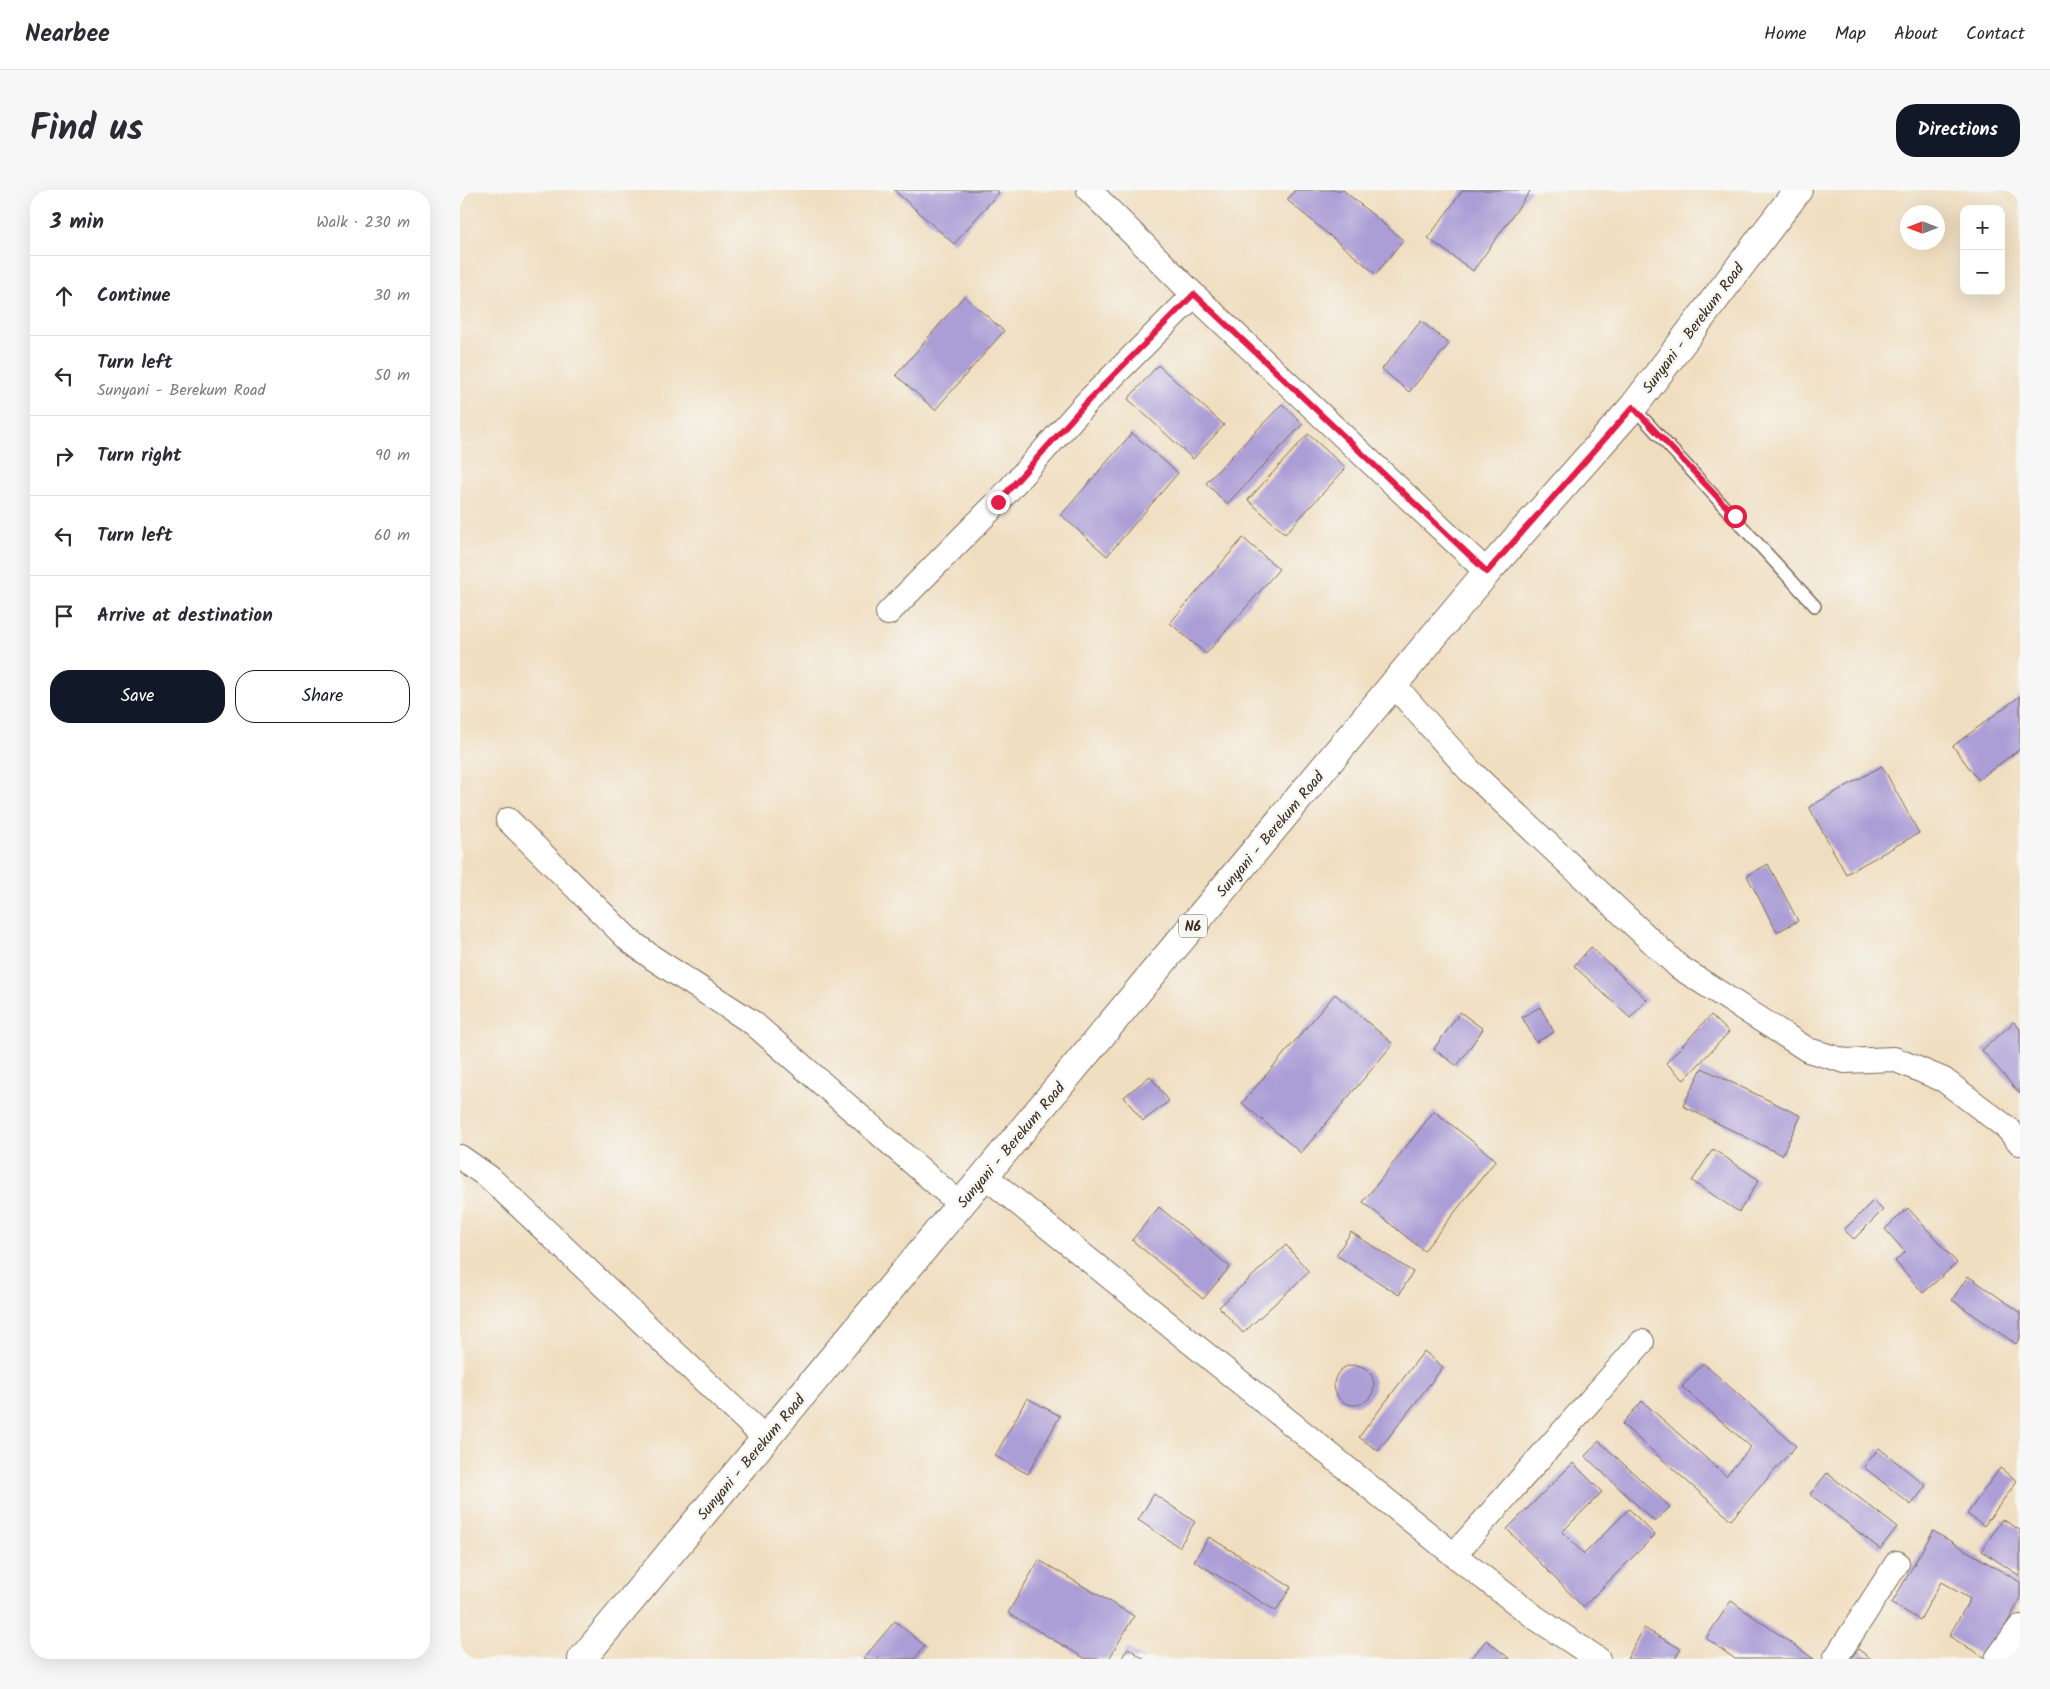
<!DOCTYPE html>
<meta charset="utf-8">
<style>
:root{--surface:#fff;--page:#f7f7f7;--text:#2b2b33;--muted:#7c7c81;--line:#e1e1e2;--accent:#111827}
body{margin:0;font-family:Kalam,sans-serif;background:var(--page);color:var(--text)}
.controls{position:absolute;right:15px;top:15px;display:grid;overflow:hidden;border-radius:10px;box-shadow:0 5px 20px #0002}
.controls button{width:45px;height:45px;display:grid;place-items:center;padding:0;border:0;border-bottom:1px solid var(--line);background:var(--surface);color:var(--text);font:25px sans-serif}
.compass{position:absolute;left:1440px;top:15px;width:45px;height:45px;border-radius:50%;background:var(--surface);box-shadow:0 5px 20px #0002;rotate:270deg}
.stop{position:absolute;width:15px;height:15px;margin:-11px;border:4px solid #e11d48;border-radius:50%;background:#fff}
.stop.end{background:#e11d48;border-color:#fff;box-shadow:0 1px 5px #0008}
.list{margin:0;padding:0;list-style:none}
h2{display:flex;justify-content:space-between;align-items:center;height:65px;margin:0;padding:0 20px;font-size:21px}
h2 small{font-size:16px;font-weight:400;color:var(--muted)}
.list li{display:grid;grid-template-columns:32px 1fr auto;gap:15px;align-items:center;box-sizing:border-box;height:80px;padding:0 20px;border-top:1px solid var(--line)}
.list b{display:block;font-size:19px;white-space:nowrap}
.list p{margin:0;font-size:16px;white-space:nowrap;color:var(--muted)}
.list em{font-size:16px;font-style:normal;color:var(--muted)}
.actions{display:flex;gap:10px;padding:15px 20px}
.actions a{flex:1;padding:11px 0;border:1px solid var(--accent);border-radius:20px;text-align:center;font-size:18px;color:var(--accent)}
.actions .main{background:var(--accent);color:#fff}
.icon{flex:none;width:28px;height:28px;fill:none;stroke:currentColor;stroke-width:2;stroke-linecap:round;stroke-linejoin:round}
.map{position:relative;flex:none;width:1560px;height:1469px;overflow:hidden;border-radius:20px}
header{display:flex;align-items:center;gap:30px;box-sizing:border-box;height:70px;padding:0 25px;background:var(--surface);border-bottom:1px solid var(--line)}
header strong{font-size:24px}
nav{display:flex;gap:28px;margin-inline-start:auto;font-size:18px}
.intro{display:flex;align-items:center;justify-content:space-between;box-sizing:border-box;height:120px;padding:0 30px}
h1{margin:0;font-size:35px}
.button{padding:12px 22px;border-radius:20px;background:var(--accent);color:#fff;font-size:18px;font-weight:700}
main{display:flex;gap:30px;padding:0 30px}
aside{flex:1;background:var(--surface);border-radius:20px;box-shadow:0 5px 20px #0002}
.map>svg:first-child{display:block}
.building{fill:#ab9dd6}
.lines{fill:none;stroke-linecap:round;stroke-linejoin:round}
.service-casing{stroke:#7a6957;stroke-width:14}
.minor-casing{stroke:#7a6957;stroke-width:26}
.primary-casing{stroke:#7a6957;stroke-width:30}
.service{stroke:#fff;stroke-width:11}
.minor{stroke:#fff;stroke-width:24}
.primary{stroke:#fff;stroke-width:28}
.route{stroke:#e11d48;stroke-width:6}
.labels{text-anchor:middle;stroke-width:5;stroke-linejoin:round;paint-order:stroke}
.shield{fill:#f6f6f2;stroke:#73675e;stroke-width:1}
.shield-label{font-size:14px;font-weight:bold;fill:#3b2a1e}
.street-label{font-size:15px;fill:#3b2a1e;stroke:#f6f6f2}
</style>
<header>
<strong>Nearbee</strong>
<nav><a>Home</a><a>Map</a><a>About</a><a>Contact</a></nav>
</header>
<div class="intro"><h1>Find us</h1><a class="button">Directions</a></div>
<main>
<aside>
<h2>3 min<small>Walk · 230 m</small></h2>
<ul class="list">
<li><svg class="icon" aria-label="ahead" viewBox="0 0 24 24"><path d="M12 20V5M6 11l6-6 6 6"/></svg><div><b>Continue</b></div><em>30 m</em></li>
<li><svg class="icon" aria-label="left" viewBox="0 0 24 24"><path d="M17 20v-9H6M10 6l-5 5 5 5"/></svg><div><b>Turn left</b><p>Sunyani - Berekum Road</p></div><em>50 m</em></li>
<li><svg class="icon" aria-label="right" viewBox="0 0 24 24"><path d="M7 20v-9h11M14 6l5 5-5 5"/></svg><div><b>Turn right</b></div><em>90 m</em></li>
<li><svg class="icon" aria-label="left" viewBox="0 0 24 24"><path d="M17 20v-9H6M10 6l-5 5 5 5"/></svg><div><b>Turn left</b></div><em>60 m</em></li>
<li><svg class="icon" aria-label="arrive" viewBox="0 0 24 24"><path d="M6 21V4h12l-3 4 3 4H6"/></svg><div><b>Arrive at destination</b></div></li>
</ul>
<div class="actions"><a class="main">Save</a><a>Share</a></div>
</aside>
<div class="map">
<svg width="1560" height="1469" viewBox="0 0 1560 1469">
<rect width="100%" height="100%" fill="#f6f6f2"/>
<filter id="ink" filterUnits="userSpaceOnUse"><feTurbulence type="fractalNoise" baseFrequency=".02" numOctaves="2"/><feDisplacementMap in="SourceGraphic" scale="10" xChannelSelector="R" yChannelSelector="G"/><feConvolveMatrix kernelMatrix="1 2 1 2 8 2 1 2 1" color-interpolation-filters="sRGB"/></filter>
<filter id="wash" filterUnits="userSpaceOnUse"><feTurbulence type="fractalNoise" baseFrequency=".0096" numOctaves="4" result="noise"/><feDisplacementMap in="SourceGraphic" scale="20" xChannelSelector="R" yChannelSelector="G"/><feGaussianBlur stdDeviation="1.12" result="paint"/><feColorMatrix in="noise" values="0 0 0 0 0 0 0 0 0 0 0 0 0 0 0 0 0 1.4 0 .05"/><feComposite in="paint" operator="in"/></filter>
<g filter="url(#wash)">
<rect width="100%" height="100%" fill="#f0dec0"/>
<g id="blocks">
<g class="building">
<path d="M434,0H537L539,2L494,54Z"/>
<path d="M835,0H883L943,50L916,84L827,10Z"/>
<path d="M1003,0H1071L1013,81L968,48Z"/>
<path d="M504,106L544,141L475,220L436,185Z"/>
<path d="M961,131L989,154L949,202L922,179Z"/>
<path d="M698,175L764,235L733,269L668,209Z"/>
<path d="M822,214L843,234L767,314L746,293Z"/>
<path d="M672,243L718,283L647,366L601,325Z"/>
<path d="M848,244L886,278L825,344L788,310Z"/>
<path d="M783,348L819,379L746,464L710,433Z"/>
<path d="M1560,506V559L1518,590L1493,556Z"/>
<path d="M1422,576L1459,643L1386,684L1349,617Z"/>
<path d="M1308,674L1338,731L1317,742L1287,686Z"/>
<path d="M1131,757L1187,810L1170,828L1114,776Z"/>
<path d="M875,804L933,854L841,963L782,913Z"/>
<path d="M1080,817L1094,842L1076,852L1062,827Z"/>
<path d="M1000,822L1023,839L997,876L974,859Z"/>
<path d="M1251,825L1269,842L1224,890L1206,873Z"/>
<path d="M1554,832L1560,839V904L1522,860Z"/>
<path d="M1242,878L1341,926L1322,965L1223,916Z"/>
<path d="M690,886L709,911L683,931L664,907Z"/>
<path d="M974,921L1036,970L964,1061L903,1012Z"/>
<path d="M1253,959L1299,990L1279,1022L1232,991Z"/>
<path d="M1413,1011L1423,1020L1394,1049L1384,1040Z"/>
<path d="M699,1017L770,1077L743,1109L672,1050Z"/>
<path d="M1448,1018L1497,1073L1463,1103L1435,1071L1445,1062L1425,1039Z"/>
<path d="M891,1042L953,1082L939,1105L876,1065Z"/>
<path d="M826,1055L849,1082L783,1143L759,1117Z"/>
<path d="M1508,1086L1560,1122V1148L1556,1154L1492,1110Z"/>
<path d="M964,1161L983,1177L918,1261L899,1247Z"/>
<path d="M1243,1173L1336,1256L1271,1330L1162,1234L1182,1211L1266,1286L1291,1257L1222,1197Z"/>
<circle cx="894" cy="1195" r="20"/>
<path d="M567,1208L600,1226L568,1284L535,1266Z"/>
<path d="M1139,1251L1210,1317L1195,1332L1125,1266Z"/>
<path d="M1419,1258L1466,1296L1451,1315L1404,1277Z"/>
<path d="M1113,1273L1142,1302L1102,1342L1124,1364L1169,1319L1195,1345L1123,1417L1047,1339Z"/>
<path d="M1540,1278L1557,1291L1524,1336L1507,1324Z"/>
<path d="M1367,1283L1437,1337L1420,1359L1350,1304Z"/>
<path d="M694,1304L735,1332L719,1357L678,1330Z"/>
<path d="M1542,1329L1560,1340V1386L1522,1361Z"/>
<path d="M1473,1341L1560,1392V1410L1527,1469L1489,1446L1510,1409L1481,1392L1460,1430L1432,1413Z"/>
<path d="M749,1347L831,1397L816,1421L734,1371Z"/>
<path d="M579,1370L674,1426L649,1469H626L548,1423Z"/>
<path d="M1271,1411L1354,1469H1275L1246,1448Z"/>
<path d="M435,1431L465,1456L454,1469H403Z"/>
<path d="M1184,1438L1221,1459L1215,1469H1167Z"/>
<path d="M1026,1450L1050,1469H1011Z"/>
<path d="M668,1458L684,1469H661Z"/>
<path d="M1398,1459L1411,1469H1390Z"/>
</g>
</g>
</g>
<g filter="url(#ink)">
<use href="#blocks" fill-opacity="0" stroke="#7a6957" stroke-width="1"/>
<g class="lines">
<defs>
<path id="service" d="M1173,217L1355,416"/>
<g id="minor">
<path d="M629,0L734,105L1027,382"/>
<path d="M428,423L538,312L628,211L734,105"/>
<path d="M935,496L1009,580L1219,777L1348,860L1385,871L1434,869L1484,890L1547,938L1560,953"/>
<path d="M48,630L169,750L193,768L293,833L501,1015"/>
<path d="M0,967L30,988L306,1249"/>
<path d="M525,986L994,1365L1076,1428L1138,1469"/>
<path d="M994,1365L1182,1152"/>
<path d="M1375,1469L1437,1373"/>
<path d="M1537,1469L1560,1437"/>
</g>
<path id="primary" d="M122,1469L1027,382L1173,217L1338,0"/>
</defs>
<use href="#service" class="service-casing"/>
<use href="#minor" class="minor-casing"/>
<use href="#primary" class="primary-casing"/>
<use href="#service" class="service"/>
<use href="#minor" class="minor"/>
<use href="#primary" class="primary"/>
</g>
</g>
<g class="lines" filter="url(#ink)">
<path class="route" d="M538,312L628,211L734,104L1027,382L1173,217L1275,326"/>
</g>
<g class="labels">
<rect class="shield" x="719" y="724.5" width="28" height="23" rx="4"/>
<g class="shield-label">
<text x="733" y="741">N6</text>
</g>
<g class="street-label">
<text transform="translate(1233 138) rotate(-53)" y="5">Sunyani - Berekum Road</text>
<text transform="translate(810 644) rotate(-50)" y="5">Sunyani - Berekum Road</text>
<text transform="translate(551 955) rotate(-50)" y="5">Sunyani - Berekum Road</text>
<text transform="translate(291 1267) rotate(-50)" y="5">Sunyani - Berekum Road</text>
</g>
</g>
</svg>
<div class="controls">
<button>+</button>
<button>−</button>
</div>
<svg class="compass" viewBox="-18 -18 36 36"><path d="M0-13l5 13h-10z" fill="#e53935"/><path d="M0 13l5-13h-10z" fill="#7c7c81"/></svg>
<div class="stop" style="left:1275px;top:326px"></div>
<div class="stop end" style="left:538px;top:312px"></div>
</div>
</main>
